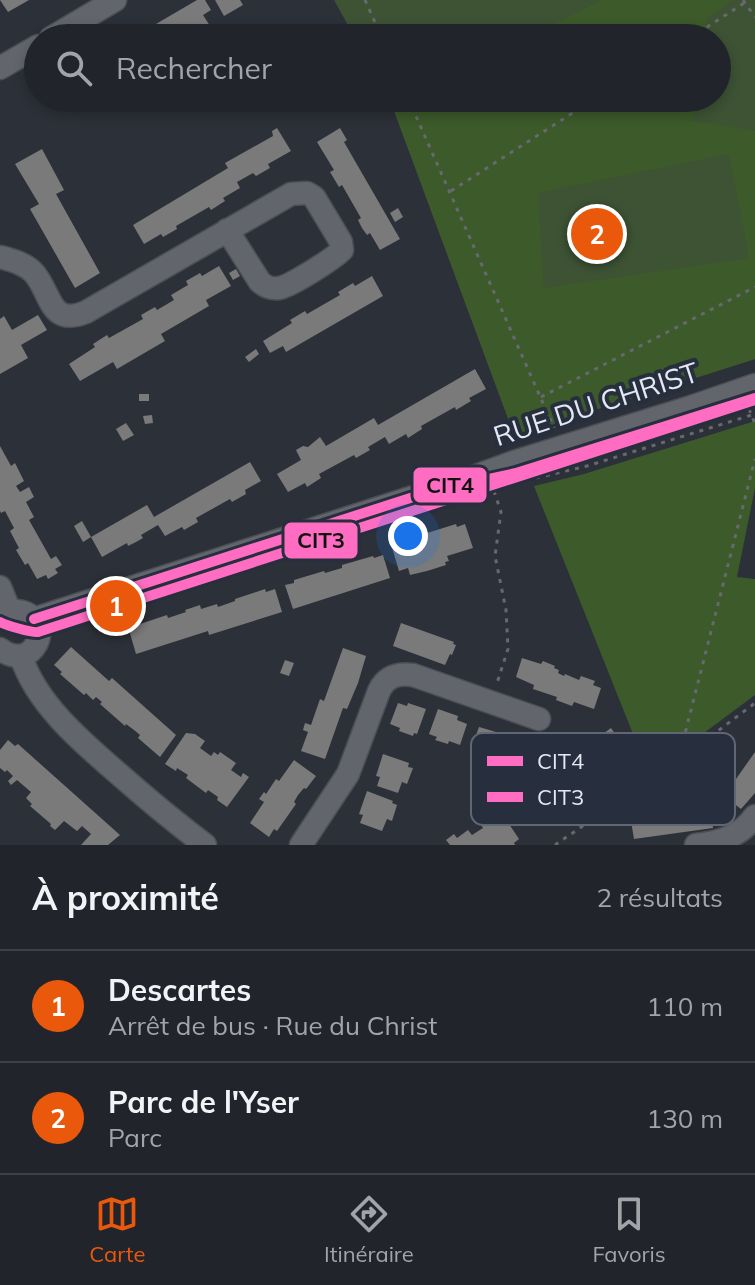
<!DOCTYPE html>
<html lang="fr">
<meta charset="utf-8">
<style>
:root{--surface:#21242a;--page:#2d3036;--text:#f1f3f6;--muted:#a2a4a8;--line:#3e4147;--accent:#ea580c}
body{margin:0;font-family:Mulish,sans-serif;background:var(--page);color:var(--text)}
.you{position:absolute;left:408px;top:536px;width:28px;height:28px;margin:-20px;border:6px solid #fff;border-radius:50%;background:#1a73e8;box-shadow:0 0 0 12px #1a73e833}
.badge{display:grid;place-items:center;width:52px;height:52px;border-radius:50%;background:var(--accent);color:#fff;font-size:26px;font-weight:700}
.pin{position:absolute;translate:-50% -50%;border:4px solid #fff;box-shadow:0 2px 8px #0006}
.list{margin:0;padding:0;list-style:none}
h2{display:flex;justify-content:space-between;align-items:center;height:104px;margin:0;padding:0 32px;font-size:34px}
h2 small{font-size:26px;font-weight:400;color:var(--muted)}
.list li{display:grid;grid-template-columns:52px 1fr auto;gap:24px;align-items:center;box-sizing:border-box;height:112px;padding:0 32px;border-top:2px solid var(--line)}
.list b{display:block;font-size:30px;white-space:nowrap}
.list p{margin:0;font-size:26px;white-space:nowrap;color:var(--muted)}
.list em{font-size:26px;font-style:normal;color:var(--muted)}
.icon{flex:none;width:44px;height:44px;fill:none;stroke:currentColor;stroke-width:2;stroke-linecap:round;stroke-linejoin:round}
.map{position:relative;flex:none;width:755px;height:845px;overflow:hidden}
.search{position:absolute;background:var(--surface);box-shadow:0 4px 12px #0003;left:24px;right:24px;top:24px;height:88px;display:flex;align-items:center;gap:20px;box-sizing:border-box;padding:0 28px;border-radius:44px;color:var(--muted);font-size:30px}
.sheet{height:328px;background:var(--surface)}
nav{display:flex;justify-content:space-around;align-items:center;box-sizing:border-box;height:112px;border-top:2px solid var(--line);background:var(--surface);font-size:22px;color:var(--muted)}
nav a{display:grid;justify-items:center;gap:4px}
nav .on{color:var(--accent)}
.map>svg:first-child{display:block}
.green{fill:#3d5334}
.forest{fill:#3c5a2a;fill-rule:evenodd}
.building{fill:#7a7a7a}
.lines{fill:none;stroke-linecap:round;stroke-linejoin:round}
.minor-casing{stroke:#4b4e55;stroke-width:25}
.path{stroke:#67696f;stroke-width:3;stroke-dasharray:4 6;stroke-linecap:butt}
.minor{stroke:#62666c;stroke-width:22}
.bus-1-casing{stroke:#272e3d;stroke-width:16}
.bus-2-casing{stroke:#272e3d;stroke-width:16}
.bus-1{stroke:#ff6dc2;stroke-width:10}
.bus-2{stroke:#ff6dc2;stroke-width:10}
.labels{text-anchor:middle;stroke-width:8;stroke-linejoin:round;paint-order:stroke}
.street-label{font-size:28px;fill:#e4e8f2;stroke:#272e3d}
.key{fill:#272e3d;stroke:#606673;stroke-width:2}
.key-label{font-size:22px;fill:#e4e8f2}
.line-badge{stroke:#272e3d;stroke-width:3}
.pale-badge-label{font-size:22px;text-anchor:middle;font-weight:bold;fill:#111}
</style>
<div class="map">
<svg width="755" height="845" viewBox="0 0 755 845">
<rect width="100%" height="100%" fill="#2c3038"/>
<path class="green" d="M334,0H755V359L557,422L533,435L516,440L393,108L387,98H717V38H355Z"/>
<g class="forest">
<path d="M601,0H733L706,19L709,38H528Z"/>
<path d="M413,98H701L691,120L755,131V359L557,422L533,435L516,440L393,108ZM729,154L749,258L544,288L538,193Z"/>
<path d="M755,421V488L737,577L755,579V695L649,774L534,486L584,474Z"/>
</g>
<g class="building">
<path d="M0,0H29L8,12Z"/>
<path d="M197,0H205L211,10L203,15L212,29L197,38H132Z"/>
<path d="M215,0H240L243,5L224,16Z"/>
<path d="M277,128L291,151L268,164L270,168L256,176L253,173L237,182L240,188L223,198L225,201L211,210L209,207L176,226L177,229L163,237L161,234L144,244L133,225L228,168L225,163L273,136L272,131Z"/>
<path d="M340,128L347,140L344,142L400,239L380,250L370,233L367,235L362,228L358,220L361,218L342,185L339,187L330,172L334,170L317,142Z"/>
<path d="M42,149L64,190L56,194L100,273L75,288L30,209L39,204L15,164Z"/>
<path d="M398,208L403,217L395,222L390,213Z"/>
<path d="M219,266L231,286L206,300L209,306L161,334L165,341L117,369L113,362L80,381L69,364L95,347L93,344L107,335L109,338L143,319L141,315L155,307L157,310L174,300L171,295L188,285L186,281L200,273L202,276Z"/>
<path d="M236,269L240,276L233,280L229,273Z"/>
<path d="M372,276L383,296L286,352L283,346L270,353L263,341L292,323L290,320L305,311L307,314L340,295L338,292L353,283L355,286Z"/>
<path d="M38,315L47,330L21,345L28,358L0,374V319L4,316L12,330Z"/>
<path d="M256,349L259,354L249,362L245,357Z"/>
<path d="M475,369L486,389L469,398L471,401L456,410L455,407L421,426L422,429L408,438L406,434L389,444L385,437L368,447L370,450L356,458L354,455L319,474L321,478L307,487L305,483L288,492L277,474L301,460L296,450L303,446L308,447L320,437L326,446L374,418L378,425Z"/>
<rect x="139" y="394" width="10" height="7"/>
<path d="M152,415L153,423L145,424L143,416Z"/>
<path d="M126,423L134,435L123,441L116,429Z"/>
<path d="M0,446L11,466L15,463L24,481L16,486L20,492L29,487L34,497L26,502L34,517L29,520L51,559L56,556L62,565L55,569L58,573L48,579L46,575L37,579L28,563L25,565L16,550L19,548L10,531L14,528L5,511L1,513L0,511Z"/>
<path d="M250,462L261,481L245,490L246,494L232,502L230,499L196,518L198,522L184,530L182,527L165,536L158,525L141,535L143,538L136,542L128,546L127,543L102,557L91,537L147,505L154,517Z"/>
<path d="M82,521L91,537L83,542L74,526Z"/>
<path d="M456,524L457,527L465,524L473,548L447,556L449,561L445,562L446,565L427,571L410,575L408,568L399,571L391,544L425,536L424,534Z"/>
<path d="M383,555L390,578L293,609L285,585L294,583V580L324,571L325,573L342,568V565L373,556L374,558Z"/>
<path d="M265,589L266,592L275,589L282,612L209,635L208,631L136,654L129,630L137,628V625L167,615L168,618L186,612L185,610L200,605L201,609L217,604L218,607L235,601V599Z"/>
<path d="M401,623L454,642L453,644L456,645L452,655L450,654L445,665L393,646Z"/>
<path d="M71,647L109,681L112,678L176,735L160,757L138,738L140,735L134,730L126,724L125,726L100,704L102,702L96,697L93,700L86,693L84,695L60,674L62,672L54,665Z"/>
<path d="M343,648L366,656L358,683L347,709L343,708L325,759L301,751L308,732L303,730L305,723L311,725L320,699L324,701Z"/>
<path d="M522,658L541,664L543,661L555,666L554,668L559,670L558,673L564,676L565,674L579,680L581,676L595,681L593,685L601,688L594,709L574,702L572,706L556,700L557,697L533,689L534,685L516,677Z"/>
<path d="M285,660L294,663L289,676L280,673Z"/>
<path d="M398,703L407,706L408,703L426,709L417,734L414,733L413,736L399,731L400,728L390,724Z"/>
<path d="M438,709L458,716L457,720L467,724L460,745L449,741L448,744L435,740L437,737L429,734Z"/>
<path d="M479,727L496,732L495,736L507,741L499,762L491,759L490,763L476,758L477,754L470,752Z"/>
<path d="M611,728L624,748L617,752L619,756L607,764L604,761L598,765L583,743L598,733L600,736Z"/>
<path d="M186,733L195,734L205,741L200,748L211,756L214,752L218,755L220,752L236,763L231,770L241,777L243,773L249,777L227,807L217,800L218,797L208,790L206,793L186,778L188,775L177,768L176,771L165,764Z"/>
<path d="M8,740L15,746L18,744L120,835L108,845H81L91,834L82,826L77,831L64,821L55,830L50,826L51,824L30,806L32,804L26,798L31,792L17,780L11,785L8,781L13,776L7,770L5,772L0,768V750Z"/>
<path d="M755,752V793L741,809L724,796Z"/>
<path d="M383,754L409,763L408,767L413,768L407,784L402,782L398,793L377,786L380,777L376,776Z"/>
<path d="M294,760L316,776L306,789L304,788L298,795L294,802L296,804L277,831L274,829L269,837L250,823L264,802L259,799L264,792L266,794L276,779L279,781Z"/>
<path d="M367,791L393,801L392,803L397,805L392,821L387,819L382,831L360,823L363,815L359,814Z"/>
<path d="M682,800L684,813L691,812L690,807L710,804L713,828L634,839L631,821L639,820L638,815L674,809L673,801Z"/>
<path d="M503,815L519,839L514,843L515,845H450L446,840L454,834L457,838L468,830L472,835L483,828L480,823L488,818L491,822Z"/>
</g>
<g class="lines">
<defs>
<g id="minor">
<path d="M51,38L115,0"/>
<path d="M0,68L38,46"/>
<path d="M0,257C12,260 26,264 34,273C52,294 49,327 86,312L291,194L307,193L314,197L341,242L342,250C333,259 291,286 279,288C271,289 266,287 260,282L227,230"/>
<path d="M0,587L10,612"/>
<path d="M0,618C7,613 14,609 23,612C56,623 33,674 0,649"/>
<path d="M34,619L457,483L514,462L688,408L755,385"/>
<path d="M21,656C37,707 89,748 128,782C153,804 179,825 205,845"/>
<path d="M301,845L348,774L379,691C386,676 398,673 413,675L539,719"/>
<path d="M696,845C720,842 740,837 755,816"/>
</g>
</defs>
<use href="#minor" class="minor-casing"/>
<g class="path">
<path d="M365,0L382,38"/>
<path d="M743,0L755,17"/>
<path d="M690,38L749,0"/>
<path d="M408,98L554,428"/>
<path d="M451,191L596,98"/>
<path d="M541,397L755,287"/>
<path d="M749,409L755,424"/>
<path d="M536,478L587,466L755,414"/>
<path d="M494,491L501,512L495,556L506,610L508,649L497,683"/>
<path d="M678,761L755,459"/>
<path d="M555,845L678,761L755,703"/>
</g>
<use href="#minor" class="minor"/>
<defs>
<path id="bus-1" d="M34,619L457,483L489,479L516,473L755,398"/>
<path id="bus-2" d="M0,622C5,625 32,633 38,632L755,400"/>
</defs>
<use href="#bus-1" class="bus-1-casing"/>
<use href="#bus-2" class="bus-2-casing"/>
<use href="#bus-1" class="bus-1"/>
<use href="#bus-2" class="bus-2"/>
</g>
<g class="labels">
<g class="street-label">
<text transform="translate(596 404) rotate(-18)" y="10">RUE DU CHRIST</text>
</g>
</g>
<rect x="471" y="733" width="264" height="92" rx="12" class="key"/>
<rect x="487" y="756" width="36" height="10" fill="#ff6dc2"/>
<rect x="487" y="792" width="36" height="10" fill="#ff6dc2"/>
<g class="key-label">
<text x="537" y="769">CIT4</text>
<text x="537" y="805">CIT3</text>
</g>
<g class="line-badge">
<rect x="412" y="466" width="76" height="38" rx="8" fill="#ff6dc2"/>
<rect x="283" y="521" width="76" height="39" rx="8" fill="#ff6dc2"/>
</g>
<g class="pale-badge-label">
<text x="450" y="493">CIT4</text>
<text x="321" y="548">CIT3</text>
</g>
</svg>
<div class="you"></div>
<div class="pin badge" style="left:116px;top:606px">1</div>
<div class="pin badge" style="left:597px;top:234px">2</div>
<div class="search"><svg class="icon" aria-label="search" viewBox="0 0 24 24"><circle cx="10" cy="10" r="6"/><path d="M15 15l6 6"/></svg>Rechercher</div>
</div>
<section class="sheet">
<h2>À proximité<small>2 résultats</small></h2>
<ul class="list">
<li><span class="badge">1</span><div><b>Descartes</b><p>Arrêt de bus · Rue du Christ</p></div><em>110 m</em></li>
<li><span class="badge">2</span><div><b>Parc de l'Yser</b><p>Parc</p></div><em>130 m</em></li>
</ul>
</section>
<nav>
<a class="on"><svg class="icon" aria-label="map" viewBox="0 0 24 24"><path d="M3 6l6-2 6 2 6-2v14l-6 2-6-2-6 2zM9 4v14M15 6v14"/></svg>Carte</a>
<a><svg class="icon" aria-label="directions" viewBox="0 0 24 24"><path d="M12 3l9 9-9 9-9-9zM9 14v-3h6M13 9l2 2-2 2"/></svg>Itinéraire</a>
<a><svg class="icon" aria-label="saved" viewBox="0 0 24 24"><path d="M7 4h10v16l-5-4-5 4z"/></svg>Favoris</a>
</nav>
